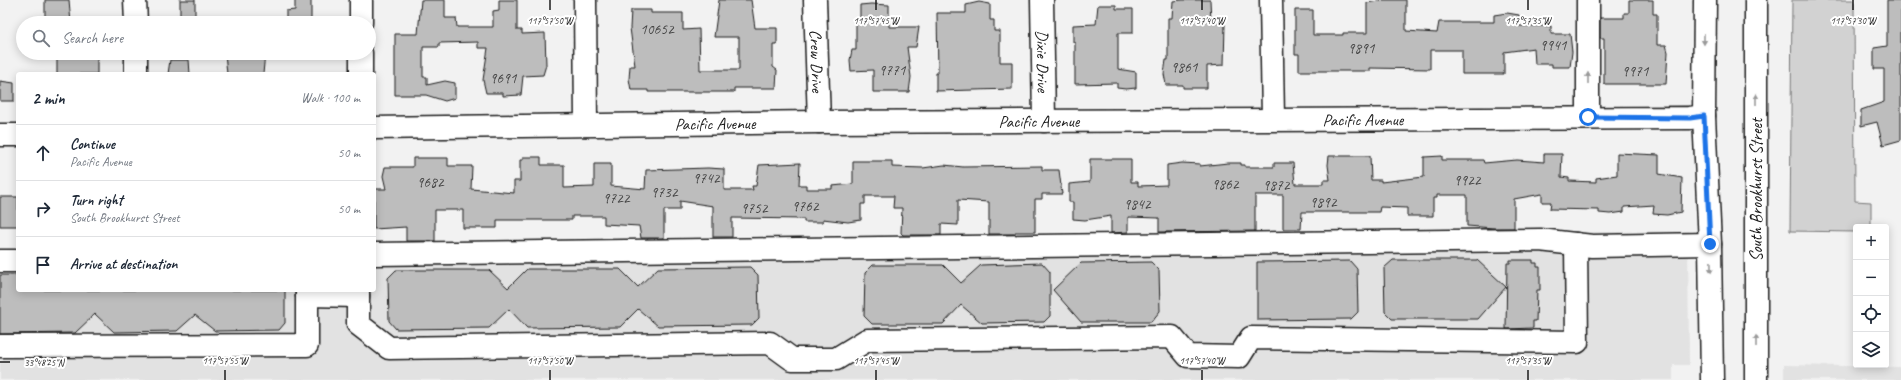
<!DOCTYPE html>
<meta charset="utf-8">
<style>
:root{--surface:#fff;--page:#f2f2f3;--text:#1f2937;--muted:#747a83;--line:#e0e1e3}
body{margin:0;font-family:Caveat,sans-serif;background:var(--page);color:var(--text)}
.controls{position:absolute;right:12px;bottom:12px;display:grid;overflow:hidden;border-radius:4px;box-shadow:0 2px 10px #0003}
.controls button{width:36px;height:36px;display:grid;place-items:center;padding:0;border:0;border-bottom:1px solid var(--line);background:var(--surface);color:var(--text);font:20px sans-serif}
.stop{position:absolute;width:12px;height:12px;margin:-9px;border:3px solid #1a73e8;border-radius:50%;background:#fff}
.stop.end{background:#1a73e8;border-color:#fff;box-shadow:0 1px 4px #0008}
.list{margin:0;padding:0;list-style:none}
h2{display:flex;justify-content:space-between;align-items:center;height:52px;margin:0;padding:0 16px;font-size:17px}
h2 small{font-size:13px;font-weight:400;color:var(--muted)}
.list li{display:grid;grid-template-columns:26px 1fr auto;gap:12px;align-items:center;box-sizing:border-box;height:56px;padding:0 16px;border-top:1px solid var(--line)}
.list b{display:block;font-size:15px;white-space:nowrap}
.list p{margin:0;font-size:13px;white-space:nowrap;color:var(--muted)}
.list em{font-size:13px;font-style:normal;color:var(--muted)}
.icon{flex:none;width:22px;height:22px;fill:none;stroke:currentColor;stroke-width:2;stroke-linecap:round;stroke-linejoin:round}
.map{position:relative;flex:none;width:1901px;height:380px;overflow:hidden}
.search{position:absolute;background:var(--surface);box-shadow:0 2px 10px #0003;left:16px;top:16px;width:360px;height:44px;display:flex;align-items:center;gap:10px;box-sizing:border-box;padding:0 14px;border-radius:22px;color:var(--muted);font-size:15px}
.panel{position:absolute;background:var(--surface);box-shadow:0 2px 10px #0003;left:16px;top:72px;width:360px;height:220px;border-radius:4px}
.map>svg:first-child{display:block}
.built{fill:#e2e2e2}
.green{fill:#d2d2d2;stroke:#777}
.building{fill:#bdbdbd;stroke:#1c1c1c}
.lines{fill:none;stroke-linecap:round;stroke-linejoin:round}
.minor-casing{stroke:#1c1c1c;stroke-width:25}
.major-casing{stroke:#1c1c1c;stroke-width:25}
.minor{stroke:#fff;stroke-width:22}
.major{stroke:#fff;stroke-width:22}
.oneway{fill:#999}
.route{stroke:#1a73e8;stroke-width:5}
.ticks{fill:none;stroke:#1c1c1c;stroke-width:1.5}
.labels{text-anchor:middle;stroke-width:4;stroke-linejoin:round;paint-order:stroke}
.number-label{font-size:15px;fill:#444}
.street-label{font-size:17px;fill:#1c1c1c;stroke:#fff}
.ticks-label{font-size:10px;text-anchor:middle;fill:#1c1c1c;stroke:#fff;stroke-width:4;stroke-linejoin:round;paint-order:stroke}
</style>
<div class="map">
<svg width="1901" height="380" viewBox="0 0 1901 380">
<rect width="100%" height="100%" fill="#f2f2f2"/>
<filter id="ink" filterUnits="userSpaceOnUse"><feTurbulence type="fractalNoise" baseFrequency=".025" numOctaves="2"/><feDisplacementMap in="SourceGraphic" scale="8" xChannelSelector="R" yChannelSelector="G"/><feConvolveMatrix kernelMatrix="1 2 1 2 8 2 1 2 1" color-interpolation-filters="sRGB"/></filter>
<g filter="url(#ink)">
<g class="built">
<path d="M1688,231L1689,365H1673V380H0V252L18,251V290H374V247Z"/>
<path d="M1784,365L1901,367V380H1784Z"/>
</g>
<path class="green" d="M1792,0H1854L1855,201L1871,202V227H1856V232L1790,231Z"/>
<g class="building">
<path d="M45,0H69L71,23H45Z"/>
<rect x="180" y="0" width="15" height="23"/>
<path d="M295,0H311V23H286V11L295,10Z"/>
<path d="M421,0H445V18H456L457,27H493V11L499,10V0H517V30H522V34L545,33L546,65L543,75L523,76L521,95L503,96V93H486L483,80L488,48H478V42L439,43V47H423V77H427V85L445,81L455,83V98L445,101L426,95H395V34H418Z"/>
<path d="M719,0H751L755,28H777V45H773V67L777,70L776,88H734V92H648V90H631L629,79L630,66H635L630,28L631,10H651V13H683V30L699,29L700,70H739V37H714Z"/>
<path d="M1182,0H1210L1211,22L1225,24L1224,65L1207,66V88H1183V85H1166L1164,74L1166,60H1168V18H1172L1173,1Z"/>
<path d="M1384,0H1406V31L1437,33L1439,22H1494V15L1507,13L1519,15V26H1551V34H1570L1572,52L1570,67H1552V64H1535L1534,48L1504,52V74H1462V50H1430V69L1370,68V71H1299V54H1295V10H1313V35H1343V33H1367V3Z"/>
<path d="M1629,0H1653V14H1657V45H1666L1668,52L1666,84H1604V38H1600V18H1624V13H1629Z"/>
<path d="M1887,0H1901V140L1883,145L1877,122L1861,126V110L1884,102V69H1874V48L1887,46Z"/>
<path d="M979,2L990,4V20H994V31H1000V62H1012V89L936,91V73H938L937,13H966V5Z"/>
<path d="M871,4L889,5V27H919L916,47H907L911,77L909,92H873V70L851,71L850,60L852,50H856V22H860V5Z"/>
<path d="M1098,5H1116V9H1133V33H1118V69L1136,72V88L1126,89L1117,88V83L1075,84V42H1073V25L1096,24Z"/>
<rect x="57" y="53" width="40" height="21"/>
<path d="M225,53H265L263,74H227Z"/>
<path d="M170,60H189L190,74H168Z"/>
<path d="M0,81L14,83V101H0Z"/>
<path d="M1617,153L1659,155V174L1682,178L1681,212L1667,215L1653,214L1654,205L1624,207V212L1610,214L1599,213V210L1550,209L1551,202H1542V194L1514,199V228H1494L1467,226V195H1437V198H1433V216H1407V208L1380,207L1379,212H1302L1301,229H1283V195H1255V231L1159,232V218L1128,217V232L1111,233V216L1085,220L1073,219V202H1069V184L1090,182V159H1131V182H1138V186L1167,185V165L1182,163L1200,164V166L1228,163H1241V165H1245V167H1274V163H1293L1295,184H1323V180H1330L1328,165L1329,156H1370L1371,180H1381V182L1424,177V157L1442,156V160H1483L1484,163L1517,160L1544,162V154H1562L1561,177L1569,178V181L1596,182V178L1617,175Z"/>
<path d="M523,157H541V165H564V188L594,187V164H611V186L645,189L646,170L708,168L724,169V190H753L752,186H756L759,165L800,163L799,185H806V189H832V186L853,184V161H892V167L923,168L944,165L963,167L1042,166V170H1059L1062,194H1042V199H1035V232H1015V234H989V202L958,200V225L941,224V235H903L901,233L902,208H893L894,196H865V204H861V220L848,222L823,219V222H804V219L732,218V237H713V206L680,201V210H664V238H641L639,226L604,224V216H572V220H497V228H463V210H435V241H406V227L374,229V189H386L383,176L385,167H413V158H448V166H472L471,189L514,193V181H520V160H523Z"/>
<rect x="0" y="197" width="18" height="29"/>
<path d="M1393,260H1477L1506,287L1478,319H1392L1385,312L1384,268Z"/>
<path d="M1510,260H1533V263H1537V267H1540V290H1537L1536,321H1533V328L1506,329L1507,263H1510Z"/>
<path d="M1350,261L1357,269L1358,312L1351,319L1257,320V262Z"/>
<path d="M1151,262L1159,270L1160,311L1151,322H1081L1053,290L1081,263Z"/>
<path d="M1042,263L1050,272V316L1044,322L982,323L961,305L943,324H872L864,316L865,273L873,265H943L961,283L981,265Z"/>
<path d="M750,267L758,275L759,318L752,325L658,326L638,309L620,327L527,328L509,309L489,328L396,329L389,321L388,278L396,270H489L508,288L527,269H620L638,287L658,268Z"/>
<path d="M0,275H18V290H285V323L279,330L215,331L195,315L177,331L114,332L95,314L75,333L0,334Z"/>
</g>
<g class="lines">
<defs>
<g id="minor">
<path d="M135,0L136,23"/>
<path d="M361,0V23"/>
<path d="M585,0L586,125"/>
<path id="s1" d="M815,0L819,122"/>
<path id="s2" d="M1042,0L1044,121"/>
<path d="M1271,0L1273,119"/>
<path d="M1588,0V117"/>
<path d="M136,53V74"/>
<path d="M361,53V74"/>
<path id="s3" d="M374,128L819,122L1690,118L1704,116"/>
<path d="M0,135H18"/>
<path d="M374,254L1540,240L1592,246L1710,244"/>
<path d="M0,261H18"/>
<path d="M358,290V324L389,348L770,343L792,359H836L867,340L1172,337L1188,356L1239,357L1251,338L1577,342L1576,244"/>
<path d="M307,295L358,296"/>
<path d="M0,346L307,345V290"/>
</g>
<g id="major">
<path d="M1705,0L1704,116L1710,244L1712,380"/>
<path d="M1756,0V380"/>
</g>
</defs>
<use href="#minor" class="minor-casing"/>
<use href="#major" class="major-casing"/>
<use href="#minor" class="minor"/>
<use href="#major" class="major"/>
</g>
<defs><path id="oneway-solid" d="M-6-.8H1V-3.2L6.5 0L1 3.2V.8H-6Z"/></defs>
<g class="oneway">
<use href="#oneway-solid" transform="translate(1704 39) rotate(90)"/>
<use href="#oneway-solid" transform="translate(1588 78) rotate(-90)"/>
<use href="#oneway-solid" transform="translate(1756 99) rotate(-90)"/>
<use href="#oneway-solid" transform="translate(1711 267) rotate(89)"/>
<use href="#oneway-solid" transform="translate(1756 341) rotate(-90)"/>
</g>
</g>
<g class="lines" filter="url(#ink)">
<path class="route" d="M1588,117L1690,118L1704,116L1710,244"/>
</g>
<path class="ticks" d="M550,0V10M876,0V10M1202,0V10M1528,0V10M1853,0V10M0,362H10M225,370V380M550,370V380M876,370V380M1202,370V380M1528,370V380"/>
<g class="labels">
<g class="number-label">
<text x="657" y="34">10652</text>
<text x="1553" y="50">9941</text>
<text x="1361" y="53">9891</text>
<text x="1184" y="72">9861</text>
<text x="892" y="75">9771</text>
<text x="1635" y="76">9971</text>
<text x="503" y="83">9691</text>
<text x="706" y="183">9742</text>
<text x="1467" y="185">9922</text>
<text x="430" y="187">9682</text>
<text x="1225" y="189">9862</text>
<text x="1276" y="190">9872</text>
<text x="664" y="197">9732</text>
<text x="616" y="203">9722</text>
<text x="1323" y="207">9892</text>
<text x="1137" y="209">9842</text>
<text x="805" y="211">9762</text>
<text x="754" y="213">9752</text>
</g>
<g class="street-label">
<text dy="6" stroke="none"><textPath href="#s1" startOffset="61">Crew Drive</textPath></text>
<text dy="6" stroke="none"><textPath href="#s2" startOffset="61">Dixie Drive</textPath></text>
<text dy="6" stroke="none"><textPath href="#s3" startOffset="989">Pacific Avenue</textPath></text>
<text dy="6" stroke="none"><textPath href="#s3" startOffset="665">Pacific Avenue</textPath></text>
<text dy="6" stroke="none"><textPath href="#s3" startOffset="341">Pacific Avenue</textPath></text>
<text transform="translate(1756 190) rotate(-90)" y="6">South Brookhurst Street</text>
</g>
</g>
<g class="ticks-label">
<text x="550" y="24">117°57'50"W</text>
<text x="876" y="24">117°57'45"W</text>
<text x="1202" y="24">117°57'40"W</text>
<text x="1528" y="24">117°57'35"W</text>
<text x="1853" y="24">117°57'30"W</text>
<text x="225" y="364">117°57'55"W</text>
<text x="550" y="364">117°57'50"W</text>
<text x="876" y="364">117°57'45"W</text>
<text x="1202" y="364">117°57'40"W</text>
<text x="1528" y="364">117°57'35"W</text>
<text x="44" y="366">33°48'25"N</text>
</g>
</svg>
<div class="controls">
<button>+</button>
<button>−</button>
<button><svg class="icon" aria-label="locate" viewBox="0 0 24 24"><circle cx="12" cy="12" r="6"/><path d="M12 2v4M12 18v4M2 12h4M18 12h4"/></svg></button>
<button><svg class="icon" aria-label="layers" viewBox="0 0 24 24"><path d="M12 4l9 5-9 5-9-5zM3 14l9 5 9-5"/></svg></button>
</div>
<div class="stop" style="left:1588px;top:117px"></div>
<div class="stop end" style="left:1710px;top:244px"></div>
<div class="search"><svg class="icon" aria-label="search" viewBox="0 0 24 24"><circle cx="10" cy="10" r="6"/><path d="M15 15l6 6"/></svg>Search here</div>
<section class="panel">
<h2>2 min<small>Walk · 100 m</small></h2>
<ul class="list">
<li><svg class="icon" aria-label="ahead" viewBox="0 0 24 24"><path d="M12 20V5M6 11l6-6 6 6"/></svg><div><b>Continue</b><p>Pacific Avenue</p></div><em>50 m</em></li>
<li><svg class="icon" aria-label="right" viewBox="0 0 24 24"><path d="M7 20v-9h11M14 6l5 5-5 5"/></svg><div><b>Turn right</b><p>South Brookhurst Street</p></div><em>50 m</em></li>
<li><svg class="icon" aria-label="arrive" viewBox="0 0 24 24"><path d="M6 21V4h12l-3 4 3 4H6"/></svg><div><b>Arrive at destination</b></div></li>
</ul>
</section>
</div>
